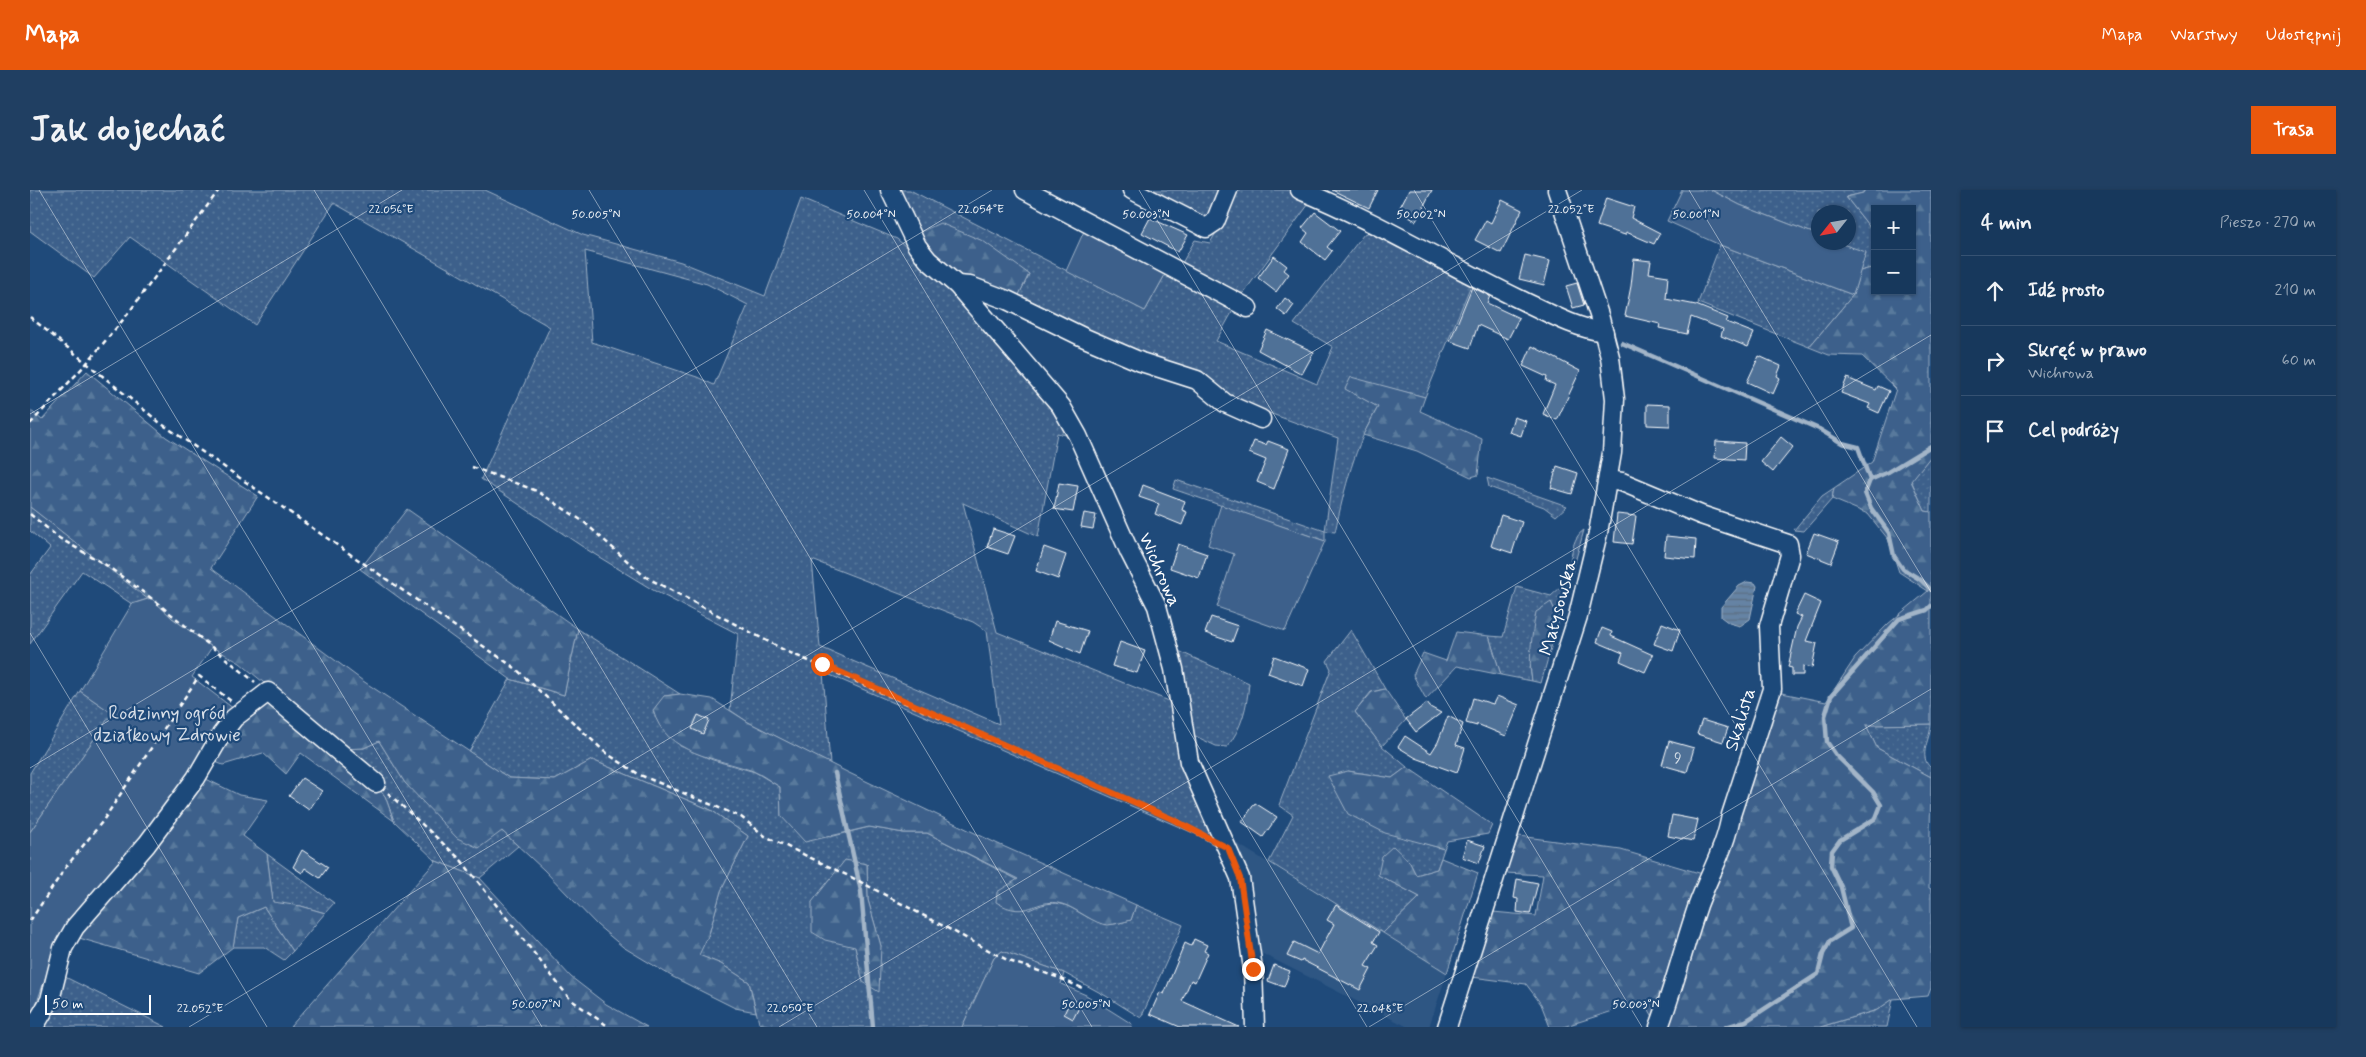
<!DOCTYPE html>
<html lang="pl">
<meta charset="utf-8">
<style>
:root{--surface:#17385c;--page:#203f62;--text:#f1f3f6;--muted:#9eacbb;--line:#365272;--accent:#ea580c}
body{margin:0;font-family:Mynerve,sans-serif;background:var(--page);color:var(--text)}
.controls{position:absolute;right:15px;top:15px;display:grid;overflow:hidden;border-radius:0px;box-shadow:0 1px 4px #0004}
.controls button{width:45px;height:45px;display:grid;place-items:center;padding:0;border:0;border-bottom:1px solid var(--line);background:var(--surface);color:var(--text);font:25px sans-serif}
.compass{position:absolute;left:1781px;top:15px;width:45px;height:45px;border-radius:50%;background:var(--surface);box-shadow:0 1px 4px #0004;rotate:239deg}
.scale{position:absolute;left:15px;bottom:12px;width:106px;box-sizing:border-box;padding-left:5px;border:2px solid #fff;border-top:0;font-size:14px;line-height:18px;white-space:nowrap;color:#fff;-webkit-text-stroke:4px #1f4a7a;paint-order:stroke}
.stop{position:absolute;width:15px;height:15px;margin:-11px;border:4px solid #ea580c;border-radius:50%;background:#fff}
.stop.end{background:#ea580c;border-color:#fff;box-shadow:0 1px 5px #0008}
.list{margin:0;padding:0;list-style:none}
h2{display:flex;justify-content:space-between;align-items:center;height:65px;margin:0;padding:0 20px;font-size:21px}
h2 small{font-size:16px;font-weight:400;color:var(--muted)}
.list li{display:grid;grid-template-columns:32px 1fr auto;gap:15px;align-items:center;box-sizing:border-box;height:70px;padding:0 20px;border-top:1px solid var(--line)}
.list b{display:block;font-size:19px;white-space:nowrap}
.list p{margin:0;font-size:16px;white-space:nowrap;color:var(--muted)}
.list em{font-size:16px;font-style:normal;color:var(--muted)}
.icon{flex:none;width:28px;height:28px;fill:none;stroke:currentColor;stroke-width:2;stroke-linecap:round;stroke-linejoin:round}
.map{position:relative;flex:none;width:1901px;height:837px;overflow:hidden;border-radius:0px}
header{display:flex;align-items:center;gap:30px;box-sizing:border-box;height:70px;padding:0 25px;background:var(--accent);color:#fff}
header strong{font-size:24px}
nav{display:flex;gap:28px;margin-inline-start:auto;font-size:18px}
.intro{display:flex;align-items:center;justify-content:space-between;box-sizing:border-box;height:120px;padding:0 30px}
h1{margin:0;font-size:35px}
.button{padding:12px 22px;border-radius:0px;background:var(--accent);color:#fff;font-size:18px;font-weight:700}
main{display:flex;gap:30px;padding:0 30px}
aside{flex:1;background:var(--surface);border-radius:0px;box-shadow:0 1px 4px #0004}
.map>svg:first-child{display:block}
.built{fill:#2e5683}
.grass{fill:url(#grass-dots);stroke:#9eb0c5;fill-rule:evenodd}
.forest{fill:url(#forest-firs);stroke:#9eb0c5}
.garden{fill:#3c618b;stroke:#9eb0c5}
.water{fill:url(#water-rules);stroke:#a3b5c8}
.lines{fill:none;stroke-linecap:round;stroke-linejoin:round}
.stream{stroke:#a3b5c8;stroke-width:4.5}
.building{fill:#507197;stroke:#fff}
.minor-casing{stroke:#fff;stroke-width:21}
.path{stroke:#fff;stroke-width:2.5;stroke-dasharray:5 4;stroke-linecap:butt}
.minor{stroke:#1f4a7a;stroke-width:18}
.route{stroke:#ea580c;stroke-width:6}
.ticks{fill:none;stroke:#fff;stroke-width:1;stroke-opacity:0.45}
.labels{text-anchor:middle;stroke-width:4.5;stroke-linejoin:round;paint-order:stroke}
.number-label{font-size:16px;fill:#d3dce5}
.street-label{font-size:19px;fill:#fff;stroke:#1f4a7a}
.park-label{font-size:19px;fill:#d8dfe8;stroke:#1f4a7a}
.ticks-label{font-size:12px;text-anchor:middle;fill:#fff;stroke:#1f4a7a;stroke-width:4.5;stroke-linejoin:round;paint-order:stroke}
</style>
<header>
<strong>Mapa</strong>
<nav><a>Mapa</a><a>Warstwy</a><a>Udostępnij</a></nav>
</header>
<div class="intro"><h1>Jak dojechać</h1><a class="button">Trasa</a></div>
<main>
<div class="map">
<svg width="1901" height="837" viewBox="0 0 1901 837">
<defs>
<pattern id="grass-dots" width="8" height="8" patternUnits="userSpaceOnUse" patternTransform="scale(1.25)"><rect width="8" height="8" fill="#3c618b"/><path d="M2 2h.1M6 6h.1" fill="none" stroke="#59799c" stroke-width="1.8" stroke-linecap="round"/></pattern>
<pattern id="forest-firs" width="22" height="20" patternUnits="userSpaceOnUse" patternTransform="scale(1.25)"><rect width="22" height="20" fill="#3c618b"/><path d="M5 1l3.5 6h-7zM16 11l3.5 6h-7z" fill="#59799c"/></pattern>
<pattern id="water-rules" width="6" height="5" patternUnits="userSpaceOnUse" patternTransform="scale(1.25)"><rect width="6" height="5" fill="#6583a4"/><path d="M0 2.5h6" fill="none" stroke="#5b6d81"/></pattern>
</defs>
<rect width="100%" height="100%" fill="#1f4a7a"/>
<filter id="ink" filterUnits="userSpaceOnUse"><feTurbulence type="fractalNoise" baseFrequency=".02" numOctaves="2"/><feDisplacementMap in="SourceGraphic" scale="10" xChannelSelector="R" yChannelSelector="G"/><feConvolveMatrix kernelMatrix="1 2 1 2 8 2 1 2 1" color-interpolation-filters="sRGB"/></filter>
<g filter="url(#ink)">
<path class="built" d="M1203,651L1417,783L1399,837H1378L1227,761L1217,685Z"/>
<g class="grass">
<path d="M0,0H455L553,45L651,72L735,106L771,9L867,49L908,86L995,185L1045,247L1027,243L1008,347L933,313L967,442L1144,513L1149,569L1178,634L1194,661L1168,645L793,482L800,574L718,532L700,520L708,444L623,400L556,359L451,289L520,137L304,13L225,135L100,47L64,88L0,41ZM555,61L677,94L718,115L684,195L667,187L562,152ZM782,370L943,432L957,441L969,534L790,457Z"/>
<path d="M866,0H880L1115,121L1136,83L1205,117L1186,151L1287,194L1303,157L1264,134L1334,44L1343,40L1443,90L1395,207L1321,188L1316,199L1348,217C1324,257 1315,297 1305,342L1295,341V351L1143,299L1146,290L1295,341L1308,248L1195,207L1146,178L986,111L999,84L888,43Z"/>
<path d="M1113,0H1190L1177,29Z"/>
<path d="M1205,0H1257L1281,11L1212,105L1151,75L1165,50L1180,53L1194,29Z"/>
<path d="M1681,0H1835L1833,3L1816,7L1845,44V77L1830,81L1836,63L1809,53L1818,52V22H1788V45L1710,15Z"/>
<path d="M1690,55L1823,105L1779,157L1668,113Z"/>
<path d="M1901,266V322L1895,321L1881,290Z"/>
<path d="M1457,288L1537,316L1526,326L1514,317L1459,297Z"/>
<path d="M1804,298L1802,309L1774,341L1764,340L1792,306Z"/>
<path d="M0,317L121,408L102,414L52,381L0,454V385L20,358L0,341Z"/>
<path d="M1554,340L1529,429L1521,412L1500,478L1502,491L1471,485L1459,446L1473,447L1487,397L1521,406C1525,402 1532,397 1535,392C1543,377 1538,350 1554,340Z"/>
<path d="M548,439L650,504L634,506L650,556L683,570L725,582L750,597L751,626L800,647L839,637L874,643H897L988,690L999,720C1037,702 1041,724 1074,734C1081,736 1093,732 1101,730L1106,715L1153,735L1111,828L1076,806L1034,783L972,761L964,768L932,837H745L729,833L719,792L691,774L668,765L679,744L691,701L718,646L681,620L562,570L525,590L479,588L439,562L480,489L534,505ZM837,674L838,710L851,756L833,792L825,757Z"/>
<path d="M1321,440L1355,499L1341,502L1325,522L1352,556L1377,577L1362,588L1318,581L1393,653L1414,659L1407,679L1386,685L1379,671L1348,685L1390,707L1353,743L1239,672L1263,625L1249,615L1301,479L1297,471Z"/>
<path d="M1142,458L1219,493C1217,517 1212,538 1197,557L1186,556L1161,544Z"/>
<path d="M50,501L82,523L0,642V583Z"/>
<path d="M1901,534C1901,548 1887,566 1901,578V587L1847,558L1836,535Z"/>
<path d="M349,551L375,593L472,641L488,656L450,688L406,671L364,631L355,606L313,558H334Z"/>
<path d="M237,664L304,713L295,723L271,716L243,713Z"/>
<path d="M234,717L263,761L254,770L234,757H203L208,728Z"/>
<path d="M31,785L136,837H11Z"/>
<path d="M1863,809L1857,837H1790L1847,820Z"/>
</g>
<g class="forest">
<path d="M1835,0H1901V266L1881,291L1895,321L1901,322V534L1836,535L1847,558L1901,587L1899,698L1901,699V798L1898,806L1863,809L1847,820L1790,837H1622L1626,832L1614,811L1533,837H1520L1511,814L1496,794L1442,787L1463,722L1506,726L1513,685L1475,683L1489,646L1591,660L1676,685L1699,662L1707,639L1712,613L1747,502L1796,512L1825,468L1858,434L1898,401L1869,382L1858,349L1838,324L1802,309L1804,298L1842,272L1866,199L1832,166L1799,165L1779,157L1823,105L1830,81L1845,77V101H1882V19H1845V44L1816,7L1833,3Z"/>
<path d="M910,33L953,51L999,84L986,111L927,88L902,64L888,43Z"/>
<path d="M57,181L136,247L228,306L181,378L333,491L479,588L525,590L562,570L681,620L718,646L691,701L679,744L669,765L691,774L719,792L726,822L705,818L643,787L593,757L567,735L514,680L472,641L449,658L427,648L375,593L349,551L334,558L313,559L355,606L364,631L271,563L256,584L233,563L193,575L183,571L205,535L245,502L210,473L182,457L142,428L0,317V220L12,230Z"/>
<path d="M1321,187L1395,207L1390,221L1452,249L1448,285L1441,287L1387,261L1333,245L1348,217L1315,199Z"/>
<path d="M377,319L548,439L534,505L480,489L330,379Z"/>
<path d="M1521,412L1529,429L1511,493L1502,491C1498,468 1502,445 1506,422Z"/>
<path d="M1426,442L1459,446L1471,485L1427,476L1396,509L1383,485L1393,463L1416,471Z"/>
<path d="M1355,499L1376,530L1352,556L1325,522L1342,502Z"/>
<path d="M650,504L682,509L718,532L817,582L968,654L1106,715L1101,730C1094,732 1085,734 1078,735C1065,735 1045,717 1032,714C1005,706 998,732 966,712L967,702L988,689L897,643H874L839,637L775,652L751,626L750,597C741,592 733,585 723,581C688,568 635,565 623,520L634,506Z"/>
<path d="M1377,577L1462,635L1458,644L1417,651L1414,659L1355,643L1318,624L1298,586L1318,581L1362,588Z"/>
<path d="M174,588L209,605L238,610L213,646L237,664L243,712L271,716L295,723L263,761L234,717L208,728L203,757L169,783L49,748Z"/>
<path d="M1363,656L1379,671L1386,685L1407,679L1411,668L1448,683L1417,783L1353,743L1390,707L1348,685L1352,666Z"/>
<path d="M815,670L837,674L838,710L851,756L849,802L833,792L825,757L795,750L782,742V712Z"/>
<path d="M406,671L450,688L541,787L576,814L617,837H260Z"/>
</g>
<g class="garden">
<path d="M1652,0H1681L1710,15L1788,45V52L1809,53L1836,62L1823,105L1690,55L1637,31Z"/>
<path d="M1055,39L1136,83L1115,121L1036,81Z"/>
<path d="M1191,315L1295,351L1255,441L1187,417L1204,364L1178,355Z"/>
<path d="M121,408L142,428L182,457L162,487L208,522L21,772L0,832V642L82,523L50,501L102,414Z"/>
<path d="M972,761L1034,783L1031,794L1056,805L1102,834L1101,837H932L964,768Z"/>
</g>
<path class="water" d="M1717,392L1725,393L1727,396L1720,429L1710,436L1699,433L1691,427V417L1709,396Z"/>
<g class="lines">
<g class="stream">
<path d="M1592,153L1789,239L1812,253L1828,257L1840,290"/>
<path d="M1901,256L1858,282L1840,290L1835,303L1841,318L1859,343L1864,366L1873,379L1891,390L1901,400"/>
<path d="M805,583L831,701L843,837"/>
<path d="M1696,837L1716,831L1788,784L1793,764L1800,751L1821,738L1811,697L1801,676L1802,661L1810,650L1846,628L1851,615L1843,602L1806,565L1797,552L1795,526L1801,506L1869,429L1897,420L1901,416"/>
</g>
</g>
<g class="building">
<path d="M1302,0H1348L1339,18Z"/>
<path d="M1379,0H1402L1386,31L1368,21Z"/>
<path d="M1576,8L1604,17L1601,28L1630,43L1624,54L1596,42L1595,45L1567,36Z"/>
<path d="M1472,10L1492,20L1471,63L1445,50L1456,30L1461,33Z"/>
<path d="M1285,22L1310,41L1297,57L1302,61L1295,70L1272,52L1278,43L1272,38Z"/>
<path d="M1120,28L1158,45L1148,62L1112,43Z"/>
<path d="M1495,65L1520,71L1514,95L1489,89Z"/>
<path d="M1244,66L1257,76L1254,80L1259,84L1246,102L1228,88Z"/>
<path d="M1604,69L1621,71L1619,83L1638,86L1636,109L1666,115L1698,128L1696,132L1724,143L1718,157L1691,146L1693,139L1661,127L1657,144L1629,138L1630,134L1595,126L1601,96Z"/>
<path d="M1547,93L1554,115L1543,118L1536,96Z"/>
<path d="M1442,97L1460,106L1457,113L1489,128L1478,149L1448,135L1440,158L1420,151Z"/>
<path d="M1255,108L1264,115L1256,126L1247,119Z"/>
<path d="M1237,140L1284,162L1272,184L1228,160Z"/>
<path d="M1502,156L1550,181L1527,230L1513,224L1525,195L1516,191L1517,187L1493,176Z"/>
<path d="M1729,166L1751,176L1747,186L1750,188L1743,204L1717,192Z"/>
<path d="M1817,188L1846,200L1848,196L1859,201L1849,223L1838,218L1840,214L1811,203Z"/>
<path d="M1617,214L1640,215V236L1617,235Z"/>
<path d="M1484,227L1496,231L1491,246L1479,242Z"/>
<path d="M1751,247L1763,257L1743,282L1731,272Z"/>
<path d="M1224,251L1236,255L1238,251L1259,259L1244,299L1227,292L1236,270L1219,263Z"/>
<path d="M1686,251L1715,253L1714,270L1685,268Z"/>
<path d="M1527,276L1548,283L1542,304L1521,298Z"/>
<path d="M1029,293L1048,296L1043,322L1024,319Z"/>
<path d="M1113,295L1155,311L1152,320L1157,322L1152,335L1125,324L1129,314L1109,307Z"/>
<path d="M1054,323L1066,325L1063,339L1051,337Z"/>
<path d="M1587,324L1606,326L1602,354L1584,352Z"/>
<path d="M1471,325L1492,332L1482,363L1461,356Z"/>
<path d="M963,339L985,346L978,364L957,357Z"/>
<path d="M1784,343L1809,352L1801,373L1776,363Z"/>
<path d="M1636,346L1666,349L1665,369L1634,366Z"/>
<path d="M1148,354L1177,364L1169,388L1140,378Z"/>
<path d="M1014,357L1036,365L1028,389L1006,381Z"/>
<path d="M1774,405L1791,413L1776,451L1787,453L1782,478L1773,476V485H1762V478L1758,477L1767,437L1772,427L1765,424Z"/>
<path d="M1181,427L1208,436L1202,452L1175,443Z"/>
<path d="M1025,431L1058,441L1050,464L1019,450Z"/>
<path d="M1632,433L1650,440L1643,461L1624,454Z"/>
<path d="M1572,438L1582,442L1581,446L1623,465L1615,482L1590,471L1593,463L1567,452Z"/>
<path d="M1090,452L1115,461L1107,483L1082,476Z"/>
<path d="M1244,466L1279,479L1273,496L1238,483Z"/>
<path d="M1467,506L1489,515L1476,546L1447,534V536L1436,533L1443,508L1463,514Z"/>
<path d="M1397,513L1400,517L1411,523L1386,542L1376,529Z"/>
<path d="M668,525L679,530L673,544L662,539Z"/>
<path d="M1418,526L1433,534L1426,555L1435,558L1427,583L1386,568L1368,557L1375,546L1401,563L1408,552Z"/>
<path d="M1672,530L1698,538L1693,552L1667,544Z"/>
<path d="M1639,551L1664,558L1657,582L1632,575Z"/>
<path d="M272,588L292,601L279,620L259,606Z"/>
<path d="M1225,613L1247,627L1233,647L1212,632Z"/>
<path d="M1642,625L1668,630L1663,651L1638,646Z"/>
<path d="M1437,650L1455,656L1449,673L1432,667Z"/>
<path d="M272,660L298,677L290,688L275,678L272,683L263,677Z"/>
<path d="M1487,689L1508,693L1500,724L1487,722L1488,709L1484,708Z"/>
<path d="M1306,715L1349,742L1343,752L1348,755L1335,776L1341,779L1330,800L1272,770L1271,772L1257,766L1264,752L1288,764L1304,734L1297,730Z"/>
<path d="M1164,749L1177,755L1174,761L1178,763L1165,792L1161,790L1152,811L1209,837H1150L1120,824L1130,802L1134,804L1155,753L1161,756Z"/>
<path d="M1244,775L1260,781L1254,797L1238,791Z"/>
<path d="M1041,809L1051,814L1043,829L1034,824Z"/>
</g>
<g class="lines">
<defs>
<g id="minor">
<path d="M860,0L887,56L898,70L927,95L1031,216L1048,246L1100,363L1127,416L1144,479L1159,572L1210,688L1223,779L1225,837"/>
<path d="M995,0L1218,118"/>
<path d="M1102,0L1176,38L1185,32L1198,0"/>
<path d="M1270,0C1346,31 1416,74 1489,109C1517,122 1544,138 1574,142"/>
<path d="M927,95L940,96L977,110L1055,148L1111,172L1167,190L1195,213L1231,229"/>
<path d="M1578,290L1592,292L1671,325L1758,354L1760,365L1739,436L1742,499L1701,625C1696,657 1679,685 1668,715C1654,756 1644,797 1629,837"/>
<path d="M4,837L20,810L33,758L45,737L117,654L166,588L191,545L204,528L238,502L346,593"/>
<path d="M1417,837L1548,426L1568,343L1582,263L1585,209L1580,167L1569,125L1527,0"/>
</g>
</defs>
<use href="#minor" class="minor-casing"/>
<g class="path">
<path d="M0,127L129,232L485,478L576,563L610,585L711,627L735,646L827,690L979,771L1027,787L1052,798"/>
<path d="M0,234L56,174L97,125L189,0"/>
<path d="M442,277L507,301L554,332L614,386L756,461L1142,629L1175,646"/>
<path d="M0,324L29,348L76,375L121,408L225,492"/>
<path d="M358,603L431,670L540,809L579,837"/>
<path d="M0,731L36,677L72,632L169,486L201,511"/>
</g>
<use href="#minor" class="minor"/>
</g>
</g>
<g class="lines" filter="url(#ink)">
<path class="route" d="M792,474L1142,629L1198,658L1210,688L1223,779"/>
</g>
<path class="ticks" d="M9,0L512,837M284,0L787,837M559,0L1062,837M834,0L1337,837M1109,0L1612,837M1384,0L1887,837M1659,0L1901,402M0,224L372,0M0,443L237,837M0,578L962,0M159,837L1552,0M749,837L1901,145M1339,837L1901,499"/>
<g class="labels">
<g class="number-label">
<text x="1648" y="573">9</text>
</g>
<g class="street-label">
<text transform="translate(1131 379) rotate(66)" y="7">Wichrowa</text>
<text transform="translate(1527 417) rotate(-75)" y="7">Matysowska</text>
<text transform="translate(1709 529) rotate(-73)" y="7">Skalista</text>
</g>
<g class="park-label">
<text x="137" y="529">Rodzinny ogród<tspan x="137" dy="22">działkowy Zdrowie</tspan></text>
</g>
</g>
<g class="ticks-label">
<text x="361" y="23">22.056°E</text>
<text x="951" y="23">22.054°E</text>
<text x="1541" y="23">22.052°E</text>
<text x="566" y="28">50.005°N</text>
<text x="841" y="28">50.004°N</text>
<text x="1116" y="28">50.003°N</text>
<text x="1391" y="28">50.002°N</text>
<text x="1666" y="28">50.001°N</text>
<text x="506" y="818">50.007°N</text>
<text x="1056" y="818">50.005°N</text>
<text x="1606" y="818">50.003°N</text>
<text x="170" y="822">22.052°E</text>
<text x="760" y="822">22.050°E</text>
<text x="1350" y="822">22.048°E</text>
</g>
</svg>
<div class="controls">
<button>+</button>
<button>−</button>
</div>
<svg class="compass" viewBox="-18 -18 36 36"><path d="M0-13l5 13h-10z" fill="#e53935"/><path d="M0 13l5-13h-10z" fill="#9eacbb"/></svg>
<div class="scale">50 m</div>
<div class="stop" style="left:792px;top:474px"></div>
<div class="stop end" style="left:1223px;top:779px"></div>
</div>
<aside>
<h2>4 min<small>Pieszo · 270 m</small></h2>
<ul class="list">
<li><svg class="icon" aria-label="ahead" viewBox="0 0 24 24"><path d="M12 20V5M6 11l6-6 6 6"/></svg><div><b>Idź prosto</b></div><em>210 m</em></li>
<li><svg class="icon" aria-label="right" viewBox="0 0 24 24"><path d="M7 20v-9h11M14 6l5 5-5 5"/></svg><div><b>Skręć w prawo</b><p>Wichrowa</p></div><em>60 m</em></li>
<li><svg class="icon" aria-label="arrive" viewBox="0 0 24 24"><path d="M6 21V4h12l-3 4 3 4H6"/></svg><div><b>Cel podróży</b></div></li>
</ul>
</aside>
</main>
